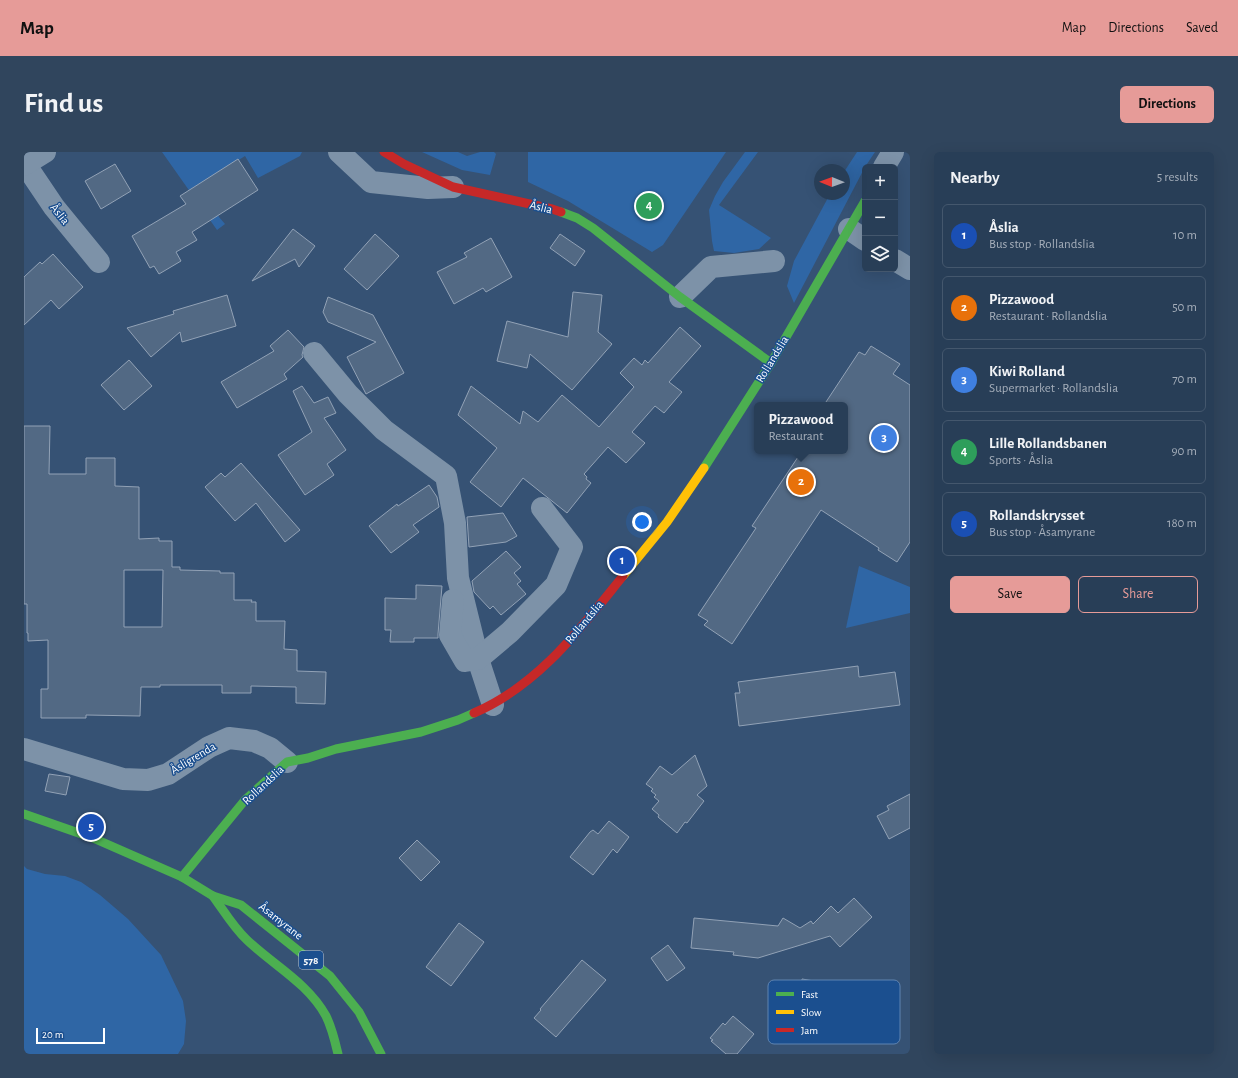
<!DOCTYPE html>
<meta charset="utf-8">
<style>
:root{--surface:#283e57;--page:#30455d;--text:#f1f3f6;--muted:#a5aeba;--line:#44576d;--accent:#e69b98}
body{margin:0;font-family:"Alegreya Sans",sans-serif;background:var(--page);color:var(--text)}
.controls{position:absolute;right:12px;top:12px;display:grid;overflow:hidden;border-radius:6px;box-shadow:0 4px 16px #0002}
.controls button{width:36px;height:36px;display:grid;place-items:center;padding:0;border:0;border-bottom:1px solid var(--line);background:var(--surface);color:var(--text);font:20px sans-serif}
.compass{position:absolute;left:790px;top:12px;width:36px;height:36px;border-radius:50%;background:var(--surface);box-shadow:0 4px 16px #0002;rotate:271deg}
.scale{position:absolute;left:12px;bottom:10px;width:69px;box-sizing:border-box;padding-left:4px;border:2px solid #fff;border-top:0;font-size:11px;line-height:14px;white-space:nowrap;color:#fff;-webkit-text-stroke:3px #1b4f8f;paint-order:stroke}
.you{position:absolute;left:618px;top:370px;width:14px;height:14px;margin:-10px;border:3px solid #fff;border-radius:50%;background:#1a73e8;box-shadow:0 0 0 6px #1a73e833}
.badge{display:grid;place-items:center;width:26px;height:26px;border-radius:50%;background:var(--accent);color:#fff;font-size:13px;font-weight:700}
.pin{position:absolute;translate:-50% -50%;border:2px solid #fff;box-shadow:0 1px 4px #0006}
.popup{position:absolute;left:730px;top:250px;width:94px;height:52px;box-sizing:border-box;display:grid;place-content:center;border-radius:6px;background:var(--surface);filter:drop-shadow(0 1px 3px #0005);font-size:13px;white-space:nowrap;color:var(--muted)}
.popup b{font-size:15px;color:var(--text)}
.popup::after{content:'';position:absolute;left:50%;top:100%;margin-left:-8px;border:8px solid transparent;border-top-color:var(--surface)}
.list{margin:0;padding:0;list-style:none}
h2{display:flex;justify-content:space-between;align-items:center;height:52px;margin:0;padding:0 16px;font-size:17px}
h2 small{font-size:13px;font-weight:400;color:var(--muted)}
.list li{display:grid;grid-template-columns:26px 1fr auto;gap:12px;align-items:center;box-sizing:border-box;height:64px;margin:0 8px 8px;padding:0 8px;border:1px solid var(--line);border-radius:6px}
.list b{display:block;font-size:15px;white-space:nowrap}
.list p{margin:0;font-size:13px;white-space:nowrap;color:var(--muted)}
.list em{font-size:13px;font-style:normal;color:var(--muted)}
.actions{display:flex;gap:8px;padding:12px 16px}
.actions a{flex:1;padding:9px 0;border:1px solid var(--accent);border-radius:6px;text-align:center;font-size:14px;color:var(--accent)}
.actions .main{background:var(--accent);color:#111}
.icon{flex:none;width:22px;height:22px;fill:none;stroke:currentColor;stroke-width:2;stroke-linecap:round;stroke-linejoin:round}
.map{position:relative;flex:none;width:886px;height:902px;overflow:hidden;border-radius:6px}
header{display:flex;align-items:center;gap:24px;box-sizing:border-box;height:56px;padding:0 20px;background:var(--accent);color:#111}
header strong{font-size:19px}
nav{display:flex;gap:22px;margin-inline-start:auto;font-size:14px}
.intro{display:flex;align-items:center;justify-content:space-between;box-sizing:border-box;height:96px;padding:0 24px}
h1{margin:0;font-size:28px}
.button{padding:10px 18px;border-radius:6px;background:var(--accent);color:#111;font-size:14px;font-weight:700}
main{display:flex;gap:24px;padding:0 24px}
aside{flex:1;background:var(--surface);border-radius:6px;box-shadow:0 4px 16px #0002}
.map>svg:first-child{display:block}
.green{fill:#2f66a5}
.building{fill:#526984;stroke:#92a2b6;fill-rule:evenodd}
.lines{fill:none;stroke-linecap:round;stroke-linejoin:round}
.street{stroke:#7d92a8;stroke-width:22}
.fast{stroke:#4caf50;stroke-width:9}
.slow{stroke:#ffc107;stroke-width:9}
.jam{stroke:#c62828;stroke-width:9}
.labels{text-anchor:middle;stroke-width:3;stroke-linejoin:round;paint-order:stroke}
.shield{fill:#1b4f8f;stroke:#bbcadd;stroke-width:1}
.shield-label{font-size:11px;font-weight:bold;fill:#fff}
.street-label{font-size:12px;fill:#fff;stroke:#1b4f8f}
.key{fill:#1b4f8f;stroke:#5f84b1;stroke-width:1}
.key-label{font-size:11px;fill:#fff}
</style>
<header>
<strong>Map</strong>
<nav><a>Map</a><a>Directions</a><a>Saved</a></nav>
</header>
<div class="intro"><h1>Find us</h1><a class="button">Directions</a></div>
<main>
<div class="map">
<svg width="886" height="902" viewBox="0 0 886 902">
<rect width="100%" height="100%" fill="#365274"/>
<g class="green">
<path d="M138,0H278L276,4L234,26L221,4L178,31L195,65L201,72L193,78Z"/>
<path d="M398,0H434L443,4L456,0H470L472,2L466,23L438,18Z"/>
<path d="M504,0H702L639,93L628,100L544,49L504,30Z"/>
<path d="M721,0H734L695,53L747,86L735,97L710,101L690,99L688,89L685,58L691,44L699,30Z"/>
<path d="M833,0H851L841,15L770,151L763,134L770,109L806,42H820V20Z"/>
<path d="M835,414L886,435V461L822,476Z"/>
<path d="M0,714L3,717L21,722L41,724L57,730L76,743L104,767L137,803L159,849L162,869L160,892L154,902H0Z"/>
</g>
<g class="building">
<path d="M214,7L234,38L168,80L173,88L152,100L157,109L135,122L130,114L126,116L108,84L162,52L156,44Z"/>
<path d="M91,12L107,39L77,57L61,29Z"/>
<path d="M269,77L291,94L275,115L271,107L228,129Z"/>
<path d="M351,82L375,104L343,138L320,117Z"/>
<path d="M536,82L561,99L551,114L526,96Z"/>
<path d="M467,86L488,125L462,140L459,136L430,152L413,120L443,105L440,101Z"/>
<path d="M29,102L59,135L35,157L27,148L0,173V125L16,110L18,112Z"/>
<path d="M549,140L578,143L574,180L588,192L548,238L506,202L503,216L473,209L483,169L544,185Z"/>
<path d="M203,143L212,174L158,190L156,180L127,205L103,176L150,162L149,159Z"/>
<path d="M304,145L349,163L380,221L342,242L323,205L352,190L304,170L299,160Z"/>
<path d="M656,175L677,194L645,230L658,240L640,261L631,254L608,280L621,291L602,311L584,295L560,322L563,325L562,327L567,331L543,361L499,326L477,355L446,330L473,296L434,263L447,234L496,272L499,259L514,270L538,243L575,275L610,235L596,221L610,206L618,213L621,208L624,211Z"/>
<path d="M264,178L280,195L278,203L279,205L260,222L263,227L213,256L197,230L250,199L246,194Z"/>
<path d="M847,194L876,212L869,222L886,233V390L873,410L854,398L855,396L797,358L708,492L680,473L684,469L674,463L732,376L728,374L778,299H821V253H800L835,200L841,203Z"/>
<path d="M105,208L128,234L100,258L77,233Z"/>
<path d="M278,234L290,251L304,245L312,261L300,266L322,298L303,312L310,323L281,343L254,303L288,280L269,239Z"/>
<path d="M0,274H26L25,322H62V306H91V334L115,335V387L135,386V389H148V415H156V418L196,419V421H210V448H228L227,450H232V469H261L260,497L273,498V519L302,520L301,552L272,551V535L227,534V541H198V533H136V535H117L116,564L62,563V566H17V537H24V488L4,489V481H3V452H0ZM100,418H139L138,475H100Z"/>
<path d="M217,311L276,378L261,390L232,351L211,369L181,335L197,321L201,325Z"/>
<path d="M405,333L413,345L415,355L389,373L395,380L367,401L345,374L373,352L374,354Z"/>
<path d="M479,361L493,384L482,390L445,395L443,365Z"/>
<path d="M482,399L497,415L490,421L497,429L493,432L502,442L477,463L469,454L466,457L450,440L448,429Z"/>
<path d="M392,433L418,434L414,482V486H390V490H366L367,478H361V446L392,447Z"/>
<path d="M834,514L835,525L871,520L876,553L715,574L711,541H716L714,530Z"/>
<path d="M671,603L683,634L673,643L680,649L663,671L661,670L653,681L634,665L635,663L628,657L635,649L630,645L632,643L627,639L629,637L622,632L636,614L648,623Z"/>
<path d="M25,622L46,625L42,643L21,639Z"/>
<path d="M886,642V676L865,687L853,664L865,658L863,654Z"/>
<path d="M585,669L605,685L593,701L589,697L569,723L546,705L566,680L569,678L574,682Z"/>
<path d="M393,688L416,710L397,729L375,706Z"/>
<path d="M830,746L848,765L816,795L806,784L734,806L709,803L710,800L667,796L670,766L754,774L759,766L776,776L787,769L789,772L807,754L814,761Z"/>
<path d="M435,771L460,790L427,834L402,815Z"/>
<path d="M644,793L661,816L643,829L627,806Z"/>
<path d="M558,808L582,828L532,885L510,866L517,858L516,857Z"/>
<path d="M778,827L814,833L806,886L770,880Z"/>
<path d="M709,864L730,882L713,902H702L687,889L689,888L686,886L699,871L701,873Z"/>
</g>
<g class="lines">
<g class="street">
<path d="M315,0L347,30L404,36L429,35"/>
<path d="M1,12L30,55L75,110"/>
<path d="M0,13L21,0"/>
<path d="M860,15L869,0"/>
<path d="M825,77L841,88"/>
<path d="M871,108L886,117"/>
<path d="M656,145L687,115L750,109"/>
<path d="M290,201L324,242L360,278L422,324L431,371L434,426L454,507L469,553"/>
<path d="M429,448L426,483L441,509L454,507L486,480L532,433L548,395L518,356"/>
<path d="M0,597L99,627L124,628L144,622L185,595L205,586L230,589L246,596L263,610"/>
</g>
<g class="fast">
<path d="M537,60L553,66L569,76L656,145L747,211"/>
<path d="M680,316L747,211L841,49"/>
<path d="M0,662L69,686L158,725L189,744L217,753L306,824L335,860L357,902"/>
<path d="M158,725L221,648L263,610L284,606L312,597L397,580L434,568L450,561"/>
<path d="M189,744C200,759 209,775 223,788C249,813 284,831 302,864C308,876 311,889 314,902"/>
</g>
<path class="slow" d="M599,424L643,370L680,316"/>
<g class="jam">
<path d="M360,0L380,12L429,35L528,57L537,60"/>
<path d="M450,561C515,533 556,477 599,424"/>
</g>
</g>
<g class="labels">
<rect class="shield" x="275" y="799" width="24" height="18" rx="3"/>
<g class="shield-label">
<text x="287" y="812">578</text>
</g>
<g class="street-label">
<text transform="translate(517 55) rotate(14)" y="4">Åslia</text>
<text transform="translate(36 62) rotate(52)" y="4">Åslia</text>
<text transform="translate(748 207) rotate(-59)" y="4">Rollandslia</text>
<text transform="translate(560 470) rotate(-50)" y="4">Rollandslia</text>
<text transform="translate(169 606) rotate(-31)" y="4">Åsligrenda</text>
<text transform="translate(239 633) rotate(-43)" y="4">Rollandslia</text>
<text transform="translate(257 769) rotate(38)" y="4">Åsamyrane</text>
</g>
</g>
<rect x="744" y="828" width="132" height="64" rx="6" class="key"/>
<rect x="752" y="840" width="18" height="4" fill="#4caf50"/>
<rect x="752" y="858" width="18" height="4" fill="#ffc107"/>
<rect x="752" y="876" width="18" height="4" fill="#c62828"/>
<g class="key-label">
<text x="777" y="846">Fast</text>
<text x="777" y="864">Slow</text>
<text x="777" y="882">Jam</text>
</g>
</svg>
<div class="controls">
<button>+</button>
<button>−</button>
<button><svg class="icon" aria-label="layers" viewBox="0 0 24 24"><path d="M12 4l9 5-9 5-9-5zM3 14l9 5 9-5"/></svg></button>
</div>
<svg class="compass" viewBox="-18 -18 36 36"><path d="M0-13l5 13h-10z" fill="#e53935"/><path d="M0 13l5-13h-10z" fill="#a5aeba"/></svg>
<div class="scale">20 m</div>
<div class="you"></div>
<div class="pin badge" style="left:598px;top:409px;background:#1a4fb4">1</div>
<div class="pin badge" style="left:777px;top:330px;background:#e8710a">2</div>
<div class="popup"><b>Pizzawood</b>Restaurant</div>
<div class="pin badge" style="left:860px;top:286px;background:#3f7fe0">3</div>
<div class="pin badge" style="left:625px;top:54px;background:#2e9e5b">4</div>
<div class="pin badge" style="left:67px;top:675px;background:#1a4fb4">5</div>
</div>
<aside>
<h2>Nearby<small>5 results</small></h2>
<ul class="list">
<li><span class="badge" style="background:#1a4fb4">1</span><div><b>Åslia</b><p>Bus stop · Rollandslia</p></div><em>10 m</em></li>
<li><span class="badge" style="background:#e8710a">2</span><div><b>Pizzawood</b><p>Restaurant · Rollandslia</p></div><em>50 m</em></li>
<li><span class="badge" style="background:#3f7fe0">3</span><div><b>Kiwi Rolland</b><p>Supermarket · Rollandslia</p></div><em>70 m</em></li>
<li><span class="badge" style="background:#2e9e5b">4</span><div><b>Lille Rollandsbanen</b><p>Sports · Åslia</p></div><em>90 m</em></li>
<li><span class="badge" style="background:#1a4fb4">5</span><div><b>Rollandskrysset</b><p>Bus stop · Åsamyrane</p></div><em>180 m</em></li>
</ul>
<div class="actions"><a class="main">Save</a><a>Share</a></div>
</aside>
</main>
